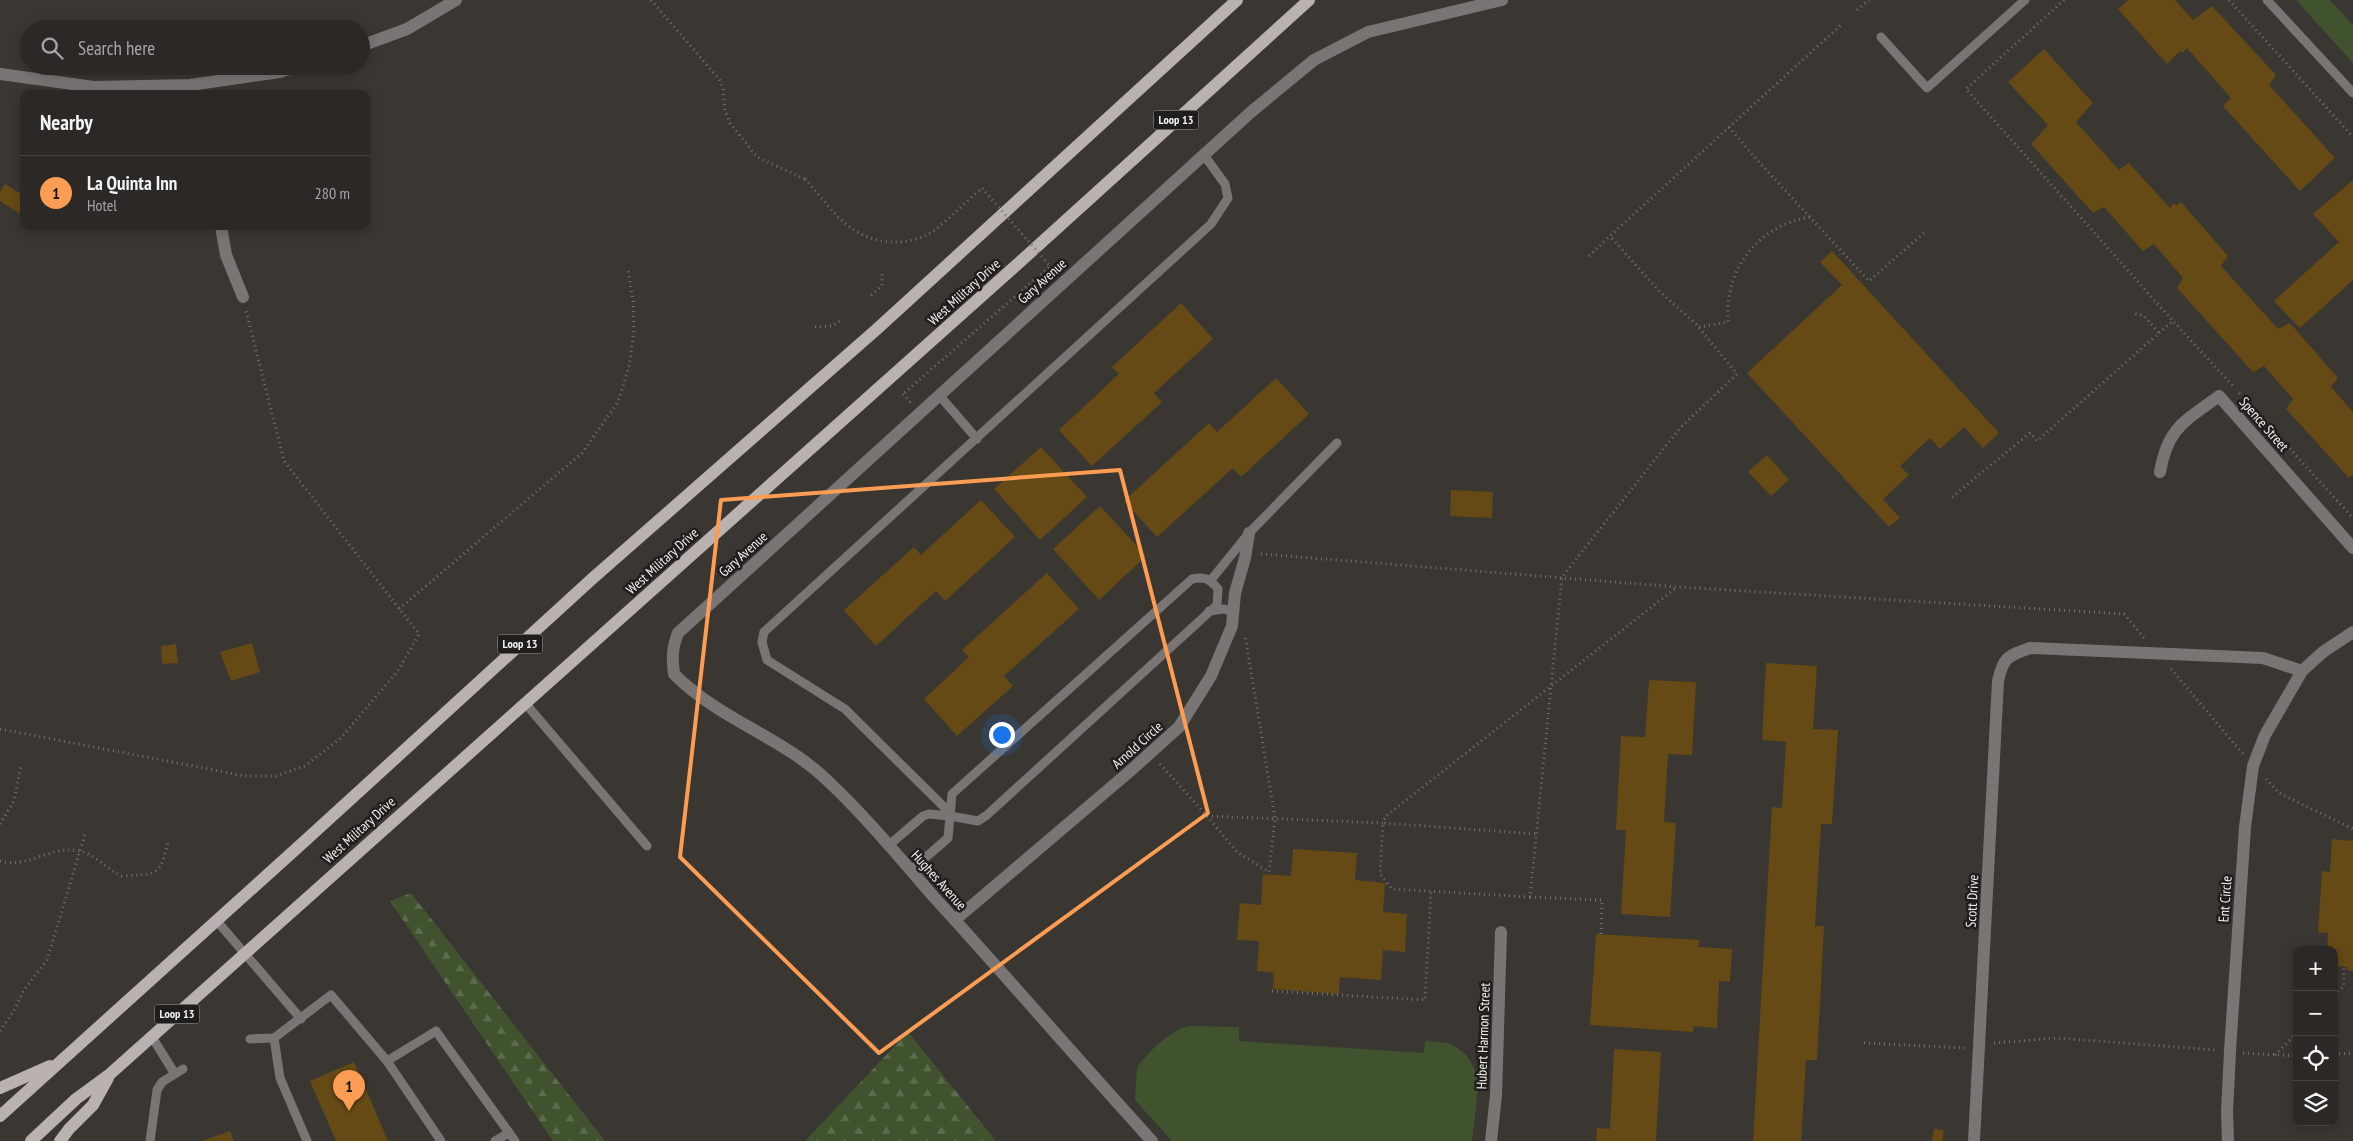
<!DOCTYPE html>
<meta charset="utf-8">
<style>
:root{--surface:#2c2825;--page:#383432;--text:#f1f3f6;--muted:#a6a6a7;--line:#484442;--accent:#fc9d53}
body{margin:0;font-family:"PT Sans Narrow",sans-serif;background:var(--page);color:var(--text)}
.controls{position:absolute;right:15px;bottom:15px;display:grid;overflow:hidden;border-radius:10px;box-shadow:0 2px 12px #0003}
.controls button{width:45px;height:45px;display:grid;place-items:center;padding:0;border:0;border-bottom:1px solid var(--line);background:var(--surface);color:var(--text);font:25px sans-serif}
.you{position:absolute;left:1001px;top:734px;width:18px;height:18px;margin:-12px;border:4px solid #fff;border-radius:50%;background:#1a73e8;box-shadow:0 0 0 8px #1a73e833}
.badge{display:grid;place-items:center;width:32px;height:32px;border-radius:50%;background:var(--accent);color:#111;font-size:16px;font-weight:700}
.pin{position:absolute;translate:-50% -41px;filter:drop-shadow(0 1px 2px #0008)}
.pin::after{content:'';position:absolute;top:26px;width:18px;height:15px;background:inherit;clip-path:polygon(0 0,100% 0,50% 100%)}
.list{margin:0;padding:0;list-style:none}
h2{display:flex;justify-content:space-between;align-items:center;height:65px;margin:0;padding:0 20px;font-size:21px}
h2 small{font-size:16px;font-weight:400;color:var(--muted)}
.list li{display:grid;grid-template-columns:32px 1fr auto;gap:15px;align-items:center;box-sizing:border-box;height:75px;padding:0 20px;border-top:1px solid var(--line)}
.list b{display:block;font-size:19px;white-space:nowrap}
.list p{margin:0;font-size:16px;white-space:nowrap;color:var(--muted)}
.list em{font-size:16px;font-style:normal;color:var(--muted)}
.icon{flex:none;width:28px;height:28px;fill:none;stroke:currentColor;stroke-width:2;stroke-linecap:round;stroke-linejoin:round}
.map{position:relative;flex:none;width:2353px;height:1141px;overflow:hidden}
.search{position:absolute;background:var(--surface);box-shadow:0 2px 12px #0003;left:20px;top:20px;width:350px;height:55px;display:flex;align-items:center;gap:12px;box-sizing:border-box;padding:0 18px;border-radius:28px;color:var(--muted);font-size:19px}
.panel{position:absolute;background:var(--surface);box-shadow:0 2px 12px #0003;left:20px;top:90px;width:350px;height:140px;border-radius:10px}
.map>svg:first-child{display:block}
.green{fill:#41532e}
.forest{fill:url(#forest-firs)}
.building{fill:#654a15}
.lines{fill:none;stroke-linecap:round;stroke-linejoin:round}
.path{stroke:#76726e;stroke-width:3;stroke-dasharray:1 4;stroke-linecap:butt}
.service{stroke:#797574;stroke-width:9}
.minor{stroke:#797574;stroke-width:12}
.primary{stroke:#b9b2b0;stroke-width:12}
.path-bridge{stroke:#76726e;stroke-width:3;stroke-dasharray:1 4;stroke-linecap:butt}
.marked{fill:none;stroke:#fc9d53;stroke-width:4;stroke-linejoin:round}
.labels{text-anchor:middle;stroke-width:5;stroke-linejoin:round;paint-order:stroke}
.shield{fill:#201e1c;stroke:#b4b2af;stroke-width:1}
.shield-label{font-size:12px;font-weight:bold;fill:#f4f2ee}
.street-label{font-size:14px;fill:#f4f2ee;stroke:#201e1c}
</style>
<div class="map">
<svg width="2353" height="1141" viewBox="0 0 2353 1141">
<defs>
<pattern id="forest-firs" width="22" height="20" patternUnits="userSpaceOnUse" patternTransform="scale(1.25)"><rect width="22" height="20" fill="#41532e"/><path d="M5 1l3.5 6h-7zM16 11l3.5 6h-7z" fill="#5d6c4d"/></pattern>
</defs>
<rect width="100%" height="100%" fill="#3a3631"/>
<g class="green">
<path d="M2296,0H2330L2353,25V63Z"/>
<path d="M1189,1026L1239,1027V1041L1424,1053L1425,1042L1427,1041L1448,1043L1455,1046L1467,1056L1472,1064L1479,1081L1472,1141H1172L1135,1100L1137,1067C1151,1050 1167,1032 1189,1026Z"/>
</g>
<g class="forest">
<path d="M411,893L605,1141H553L390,901Z"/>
<path d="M908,1032L996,1141H805Z"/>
</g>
<g class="building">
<path d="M2128,0H2175L2193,20L2212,6L2276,75L2269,85L2335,158L2300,191L2223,106L2231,98L2187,48L2182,53L2180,51L2167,64L2118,9Z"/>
<path d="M2044,49L2093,103L2076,122L2119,170L2129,163L2170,208L2174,203L2176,206L2181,202L2228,256L2221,266L2278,329L2290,323L2338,378L2331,387L2353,412V475L2349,478L2286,409L2293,399L2264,366L2253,372L2177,288L2183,278L2154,244L2143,251L2104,207L2093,213L2031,144L2048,125L2008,82Z"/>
<path d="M2353,180V280L2300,328L2274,301L2339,242L2313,214Z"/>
<path d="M5,184L24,196L22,215L0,201V192Z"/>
<path d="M1832,251L1999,433L1983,448L1964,427L1940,449L1930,438L1900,466L1909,475L1883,499L1900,518L1889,527L1747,373L1842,285L1820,262Z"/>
<path d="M1181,303L1213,339L1154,393L1162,402L1092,466L1059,430L1119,374L1112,367Z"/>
<path d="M1276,378L1309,414L1241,477L1233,468L1157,537L1124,501L1209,423L1217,432Z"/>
<path d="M1041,447L1087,497L1040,540L994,489Z"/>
<path d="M1767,455L1789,480L1771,496L1748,472Z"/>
<path d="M1451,490L1493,492L1492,518L1450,516Z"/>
<path d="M981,500L1015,537L945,601L936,591L876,646L844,610L914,547L921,555Z"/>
<path d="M1100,506L1146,556L1099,600L1053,549Z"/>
<path d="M1047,573L1079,609L1004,676L1013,686L957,736L924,699L969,657L962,650Z"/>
<path d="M252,643L260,672L231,681L220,652Z"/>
<path d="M176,644L178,663L162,664L161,646Z"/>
<path d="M1766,663L1817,666L1813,729L1838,730L1832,824H1821L1815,926H1824L1817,1060H1806L1801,1141H1753L1772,807L1782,808L1786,742L1762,740Z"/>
<path d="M1649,680L1696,682L1692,755L1668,754L1664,822L1676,823L1670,917L1621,914L1626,830H1616L1621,736L1645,737Z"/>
<path d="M2332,839L2353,841V971L2347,970V967L2334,966V950H2327L2328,933L2318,932L2322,871L2330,872Z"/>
<path d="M1293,849L1357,853L1355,880L1385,883L1383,912L1407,914L1405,952L1383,950L1381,980L1340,977L1339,994L1273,989L1274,973L1257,971L1259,941L1237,940L1240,903L1261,905L1263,874L1291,876Z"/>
<path d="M1596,934L1699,940V947L1732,949L1730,982L1719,981L1717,1028L1694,1026L1693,1032L1590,1025Z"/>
<path d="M1614,1049L1661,1052L1656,1141H1596L1597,1128L1610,1129Z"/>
<path d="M354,1062L388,1141H336L310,1081Z"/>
<path d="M1934,1129L1944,1130L1942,1141H1932Z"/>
<path d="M230,1131L234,1141H202Z"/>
</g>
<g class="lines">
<g class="path">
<path d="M651,0L719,79L723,88L725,110L730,123L757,157L805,179"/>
<path d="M2064,0L1966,89L2173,321"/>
<path d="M2229,0L2353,137"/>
<path d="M1857,10L1869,0"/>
<path d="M1729,127L1757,160L1869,281L1925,232"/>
<path d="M1589,256L1610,236"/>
<path d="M871,295L882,286V271"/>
<path d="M815,327L832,326L843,319"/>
<path d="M1699,327L1728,322C1724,270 1757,226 1810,217"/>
<path d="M2159,333L2173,321L2233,386"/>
<path d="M2239,393L2353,518"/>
<path d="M903,394L911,403"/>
<path d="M1952,497L2030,433L2037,441L2159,333L2144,316L2132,313"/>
<path d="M1261,554L1678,587L2124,614L2144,638"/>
<path d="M399,609L582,453L618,402L629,367L634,330L633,301L628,269"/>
<path d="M2171,669L2243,754"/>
<path d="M0,729L245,776H276L305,766L341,738L397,672L419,634L284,461L246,311"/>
<path d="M1160,764L1207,816L1383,823L1386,816L1677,587"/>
<path d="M2266,779L2279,793L2353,829"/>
<path d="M1207,816L1237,852L1269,872L1275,818L1245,635"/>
<path d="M0,824L14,801L21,766"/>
<path d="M0,861C28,869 51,845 79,851C98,855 106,870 122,876C157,874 160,877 168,842"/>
<path d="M1530,897L1392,889L1380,874L1383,823L1536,834"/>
<path d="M1601,934L1602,900L1530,897L1562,577L1680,428L1737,374L1696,324L1658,290L1610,236L1842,24"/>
<path d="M1272,991L1425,1000L1431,892"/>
<path d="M2334,995L2344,986V967"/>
<path d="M0,1031L13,1012L24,990L47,960L86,831"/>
<path d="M1864,1043L1966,1048"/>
<path d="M1994,1043L2057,1038L2217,1050"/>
<path d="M2243,1053L2297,1056"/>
<path d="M2334,1054L2353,1053"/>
<path d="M2275,1055L2297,1033"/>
</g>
<g class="service">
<path d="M2267,0L2353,93"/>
<path d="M1881,37L1927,88L2025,0"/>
<path d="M939,395L977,439"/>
<path d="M1211,580L1249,533L1337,443"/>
<path d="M1209,611L1224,609L1233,612"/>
<path d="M525,703L647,846"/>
<path d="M950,816L952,794L1192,579C1205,576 1210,579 1218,589L1217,605L987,815L978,821L950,816L943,806L845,709L767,660L762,642L764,632L1211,224L1228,198L1225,184L1204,155"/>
<path d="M888,846L923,816L929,814L950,816L948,838L911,870"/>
<path d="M216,920L301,1019"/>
<path d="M152,1037L175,1074"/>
<path d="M250,1039L274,1038"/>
<path d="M387,1061L441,1141"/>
<path d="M150,1141L157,1090L162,1082L183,1069"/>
<path d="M307,1141L280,1078L274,1038L331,995L387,1061L436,1031L515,1141"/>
<path d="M495,1141L509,1133"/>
</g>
<g class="minor">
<path d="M361,46L407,29L456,0"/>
<path d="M0,74L94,87L190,85L280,72L298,66"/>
<path d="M221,226L226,255L243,297"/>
<path d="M2160,472C2168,427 2184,422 2219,396L2353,548"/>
<path d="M955,920L1129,772L1179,727L1211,676L1232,626L1235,593L1245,558L1249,533"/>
<path d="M1152,1141C1078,1060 1007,977 933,896C899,857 866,817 829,782C783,737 718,719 674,674C672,658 672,648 678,633L1251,112L1314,60L1368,32L1502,0"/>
<path d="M1491,1141L1496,1095L1501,932"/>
<path d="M1974,1141L1998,681C2003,658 2007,656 2030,648L2263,658L2302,671"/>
<path d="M2228,1141L2227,1112L2230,1051L2245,827L2253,766L2265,735L2302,671L2323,652L2353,632"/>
</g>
<g class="primary">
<path d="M0,1088L50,1066"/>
<path d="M0,1116L307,839L593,578L877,329L1237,0"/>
<path d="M31,1141L76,1099L110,1074L1021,261L1309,0"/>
<path d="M60,1141L69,1129L93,1105L108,1078"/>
</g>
<path class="path-bridge" d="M805,179C819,194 831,212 847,225C871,245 910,249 936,229C952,216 967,201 982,188L1050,266L903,394"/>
</g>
<path class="marked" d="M1120,470L1208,813L879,1053L680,857L721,500Z"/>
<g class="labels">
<g class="shield">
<rect x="1153.5" y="110.5" width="45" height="19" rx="4"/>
<rect x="497.5" y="634.5" width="45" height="19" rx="4"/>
<rect x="154.5" y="1004.5" width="45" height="19" rx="4"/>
</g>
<g class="shield-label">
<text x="1176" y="124">Loop 13</text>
<text x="520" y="648">Loop 13</text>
<text x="177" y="1018">Loop 13</text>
</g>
<g class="street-label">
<text transform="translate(1042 281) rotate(-42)" y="5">Gary Avenue</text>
<text transform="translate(964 292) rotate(-42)" y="5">West Military Drive</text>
<text transform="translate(2264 424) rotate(49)" y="5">Spence Street</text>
<text transform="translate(743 554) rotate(-42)" y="5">Gary Avenue</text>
<text transform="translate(662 561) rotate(-42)" y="5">West Military Drive</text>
<text transform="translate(1137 745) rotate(-42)" y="5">Arnold Circle</text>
<text transform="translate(359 830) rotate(-42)" y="5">West Military Drive</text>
<text transform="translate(939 880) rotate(48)" y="5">Hughes Avenue</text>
<text transform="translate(2225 899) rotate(-86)" y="5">Ent Circle</text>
<text transform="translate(1972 901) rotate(-87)" y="5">Scott Drive</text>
<text transform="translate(1483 1036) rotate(-88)" y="5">Hubert Harmon Street</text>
</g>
</g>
</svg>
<div class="controls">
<button>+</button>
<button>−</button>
<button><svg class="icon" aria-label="locate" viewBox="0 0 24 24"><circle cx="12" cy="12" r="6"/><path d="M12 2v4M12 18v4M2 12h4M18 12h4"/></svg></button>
<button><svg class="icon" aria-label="layers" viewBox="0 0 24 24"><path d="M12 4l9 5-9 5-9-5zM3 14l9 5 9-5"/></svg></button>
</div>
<div class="you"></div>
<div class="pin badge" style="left:349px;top:1111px">1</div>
<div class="search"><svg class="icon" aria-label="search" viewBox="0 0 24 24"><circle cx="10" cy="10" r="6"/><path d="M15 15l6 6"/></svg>Search here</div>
<section class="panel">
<h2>Nearby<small></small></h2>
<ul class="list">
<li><span class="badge">1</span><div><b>La Quinta Inn</b><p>Hotel</p></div><em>280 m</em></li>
</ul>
</section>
</div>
